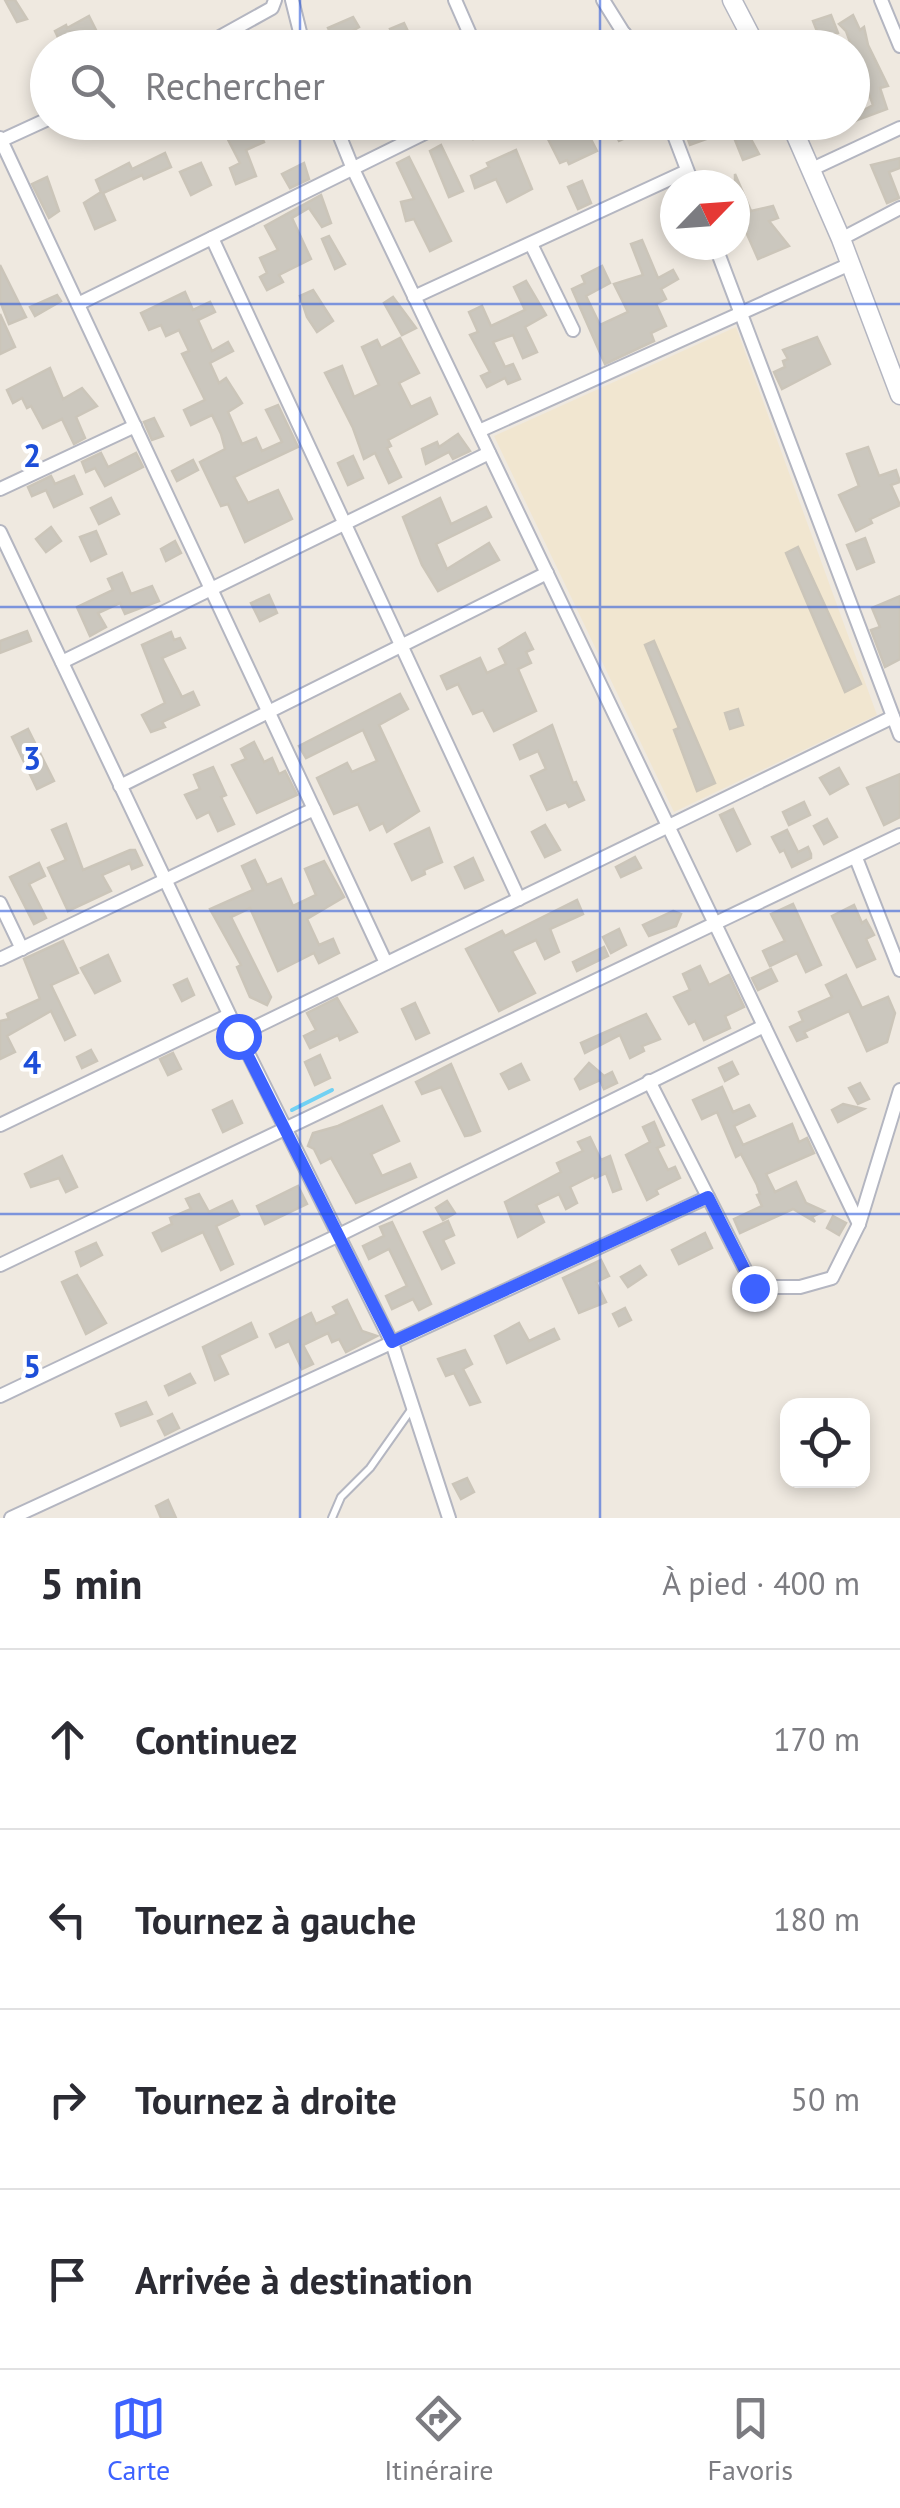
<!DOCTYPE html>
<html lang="fr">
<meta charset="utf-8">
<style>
:root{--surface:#fff;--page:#f2f2f3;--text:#2b2b33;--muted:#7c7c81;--line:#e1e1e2;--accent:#3d62ff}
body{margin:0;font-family:"PT Sans",sans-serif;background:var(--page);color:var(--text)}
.controls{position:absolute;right:30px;bottom:30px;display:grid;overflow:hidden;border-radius:20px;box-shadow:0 5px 15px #0003}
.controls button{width:90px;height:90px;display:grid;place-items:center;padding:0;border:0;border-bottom:2px solid var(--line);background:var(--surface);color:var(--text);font:50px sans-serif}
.compass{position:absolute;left:660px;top:170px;width:90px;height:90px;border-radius:50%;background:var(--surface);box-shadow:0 5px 15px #0003;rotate:65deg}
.stop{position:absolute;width:30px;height:30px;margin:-22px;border:8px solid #3d62ff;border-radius:50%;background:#fff}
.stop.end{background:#3d62ff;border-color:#fff;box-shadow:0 2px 10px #0008}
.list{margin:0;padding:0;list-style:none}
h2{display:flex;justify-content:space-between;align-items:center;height:130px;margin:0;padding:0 40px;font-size:42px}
h2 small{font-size:32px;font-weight:400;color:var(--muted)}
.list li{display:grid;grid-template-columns:65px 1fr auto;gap:30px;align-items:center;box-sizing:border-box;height:180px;padding:0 40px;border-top:2px solid var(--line)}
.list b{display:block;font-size:38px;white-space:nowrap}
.list em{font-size:32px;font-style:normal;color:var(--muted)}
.icon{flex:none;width:55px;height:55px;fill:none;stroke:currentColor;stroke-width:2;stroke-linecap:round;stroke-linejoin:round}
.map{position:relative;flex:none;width:900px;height:1518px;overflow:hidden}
.search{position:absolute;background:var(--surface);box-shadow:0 5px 15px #0003;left:30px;right:30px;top:30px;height:110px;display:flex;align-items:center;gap:25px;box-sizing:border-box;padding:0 35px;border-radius:55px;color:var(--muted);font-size:38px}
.sheet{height:850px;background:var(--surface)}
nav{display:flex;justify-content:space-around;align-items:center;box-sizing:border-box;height:140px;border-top:2px solid var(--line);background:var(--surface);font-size:28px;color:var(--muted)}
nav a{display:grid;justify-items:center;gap:5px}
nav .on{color:var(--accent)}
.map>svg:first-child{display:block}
.education{fill:#f1e6d0}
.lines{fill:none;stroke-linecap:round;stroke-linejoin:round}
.stream{stroke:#71d1f3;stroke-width:4}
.building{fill:#cbc7be;stroke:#cbc5b9;stroke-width:2.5}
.lane-casing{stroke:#b4b6c1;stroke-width:10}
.street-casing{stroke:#b4b6c1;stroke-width:16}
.secondary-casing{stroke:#b4b6c1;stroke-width:21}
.lane{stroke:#fff;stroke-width:6}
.street{stroke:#fff;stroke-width:12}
.secondary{stroke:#fff;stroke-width:18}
.route{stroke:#3d62ff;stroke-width:12}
.grid{fill:none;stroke:#1d4ed8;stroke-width:2.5;stroke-opacity:0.55}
.grid-label{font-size:32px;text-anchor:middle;font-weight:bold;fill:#1d4ed8;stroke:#fff;stroke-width:8;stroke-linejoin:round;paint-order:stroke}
</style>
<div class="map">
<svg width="900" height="1518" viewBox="0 0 900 1518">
<rect width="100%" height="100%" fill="#efe9e0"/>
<path class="education" d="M736,327L877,715L674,812L494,436Z"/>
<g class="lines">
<path class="stream" d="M292,1110L332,1090"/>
</g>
<g class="building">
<path d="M5,0H15L27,19L17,22Z"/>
<path d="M831,15L838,33L820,39L813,21Z"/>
<path d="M853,15L860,30L864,27L868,45L888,86L880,88L887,109L855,121L853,116L873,105L846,31L839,24Z"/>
<path d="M89,16L98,34L73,48H63L55,31L66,25L67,28Z"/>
<path d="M353,17L359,27L334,42L328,28Z"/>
<path d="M404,23L416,48H399L390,29Z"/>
<path d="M711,34L717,48H680Z"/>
<path d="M219,122H255L264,142L246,150L256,176L236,184L230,168L240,163Z"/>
<path d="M457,122H482L477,126L481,133L473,139L467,133L458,138L455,128Z"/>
<path d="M562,122H582L597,151L569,164L567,160L560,163L547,137L565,127Z"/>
<path d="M609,122H659V123L619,141Z"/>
<path d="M709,122H747L744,126L759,154L743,160L731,130L690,145L685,131Z"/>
<path d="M441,145L463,191L449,197L430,151Z"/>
<path d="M516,150L532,189L507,202L496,179L475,188L471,176L489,167L487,163Z"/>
<path d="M165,153L171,167L144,179L142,175L103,193L115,220L95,229L84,203L101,192L96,180L129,163L132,169Z"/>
<path d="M409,157L451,241L430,251L414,219L406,221L401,202L414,199L397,163Z"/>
<path d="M900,158V168L889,172L899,198L887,203L871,165Z"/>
<path d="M201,163L211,185L191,195L180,172Z"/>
<path d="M304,163L309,179L290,188L282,174Z"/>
<path d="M735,174L751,211L773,206L778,218L769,221L789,246L758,259L735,207Z"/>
<path d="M47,177L59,211L49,218L32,184Z"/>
<path d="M582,181L591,203L578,209L568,187Z"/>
<path d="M321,195L331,223L322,227L309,208L292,218L311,259L279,275L283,282L267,290L260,277L267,273L260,258L278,250L265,226Z"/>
<path d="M329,236L345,264L335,269L322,239Z"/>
<path d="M642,240L658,278L673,270L678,279L661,289L666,299L656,304L666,326L651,333L654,341L605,364L572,289L585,283L582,276L602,266L610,283L586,296L600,325L628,312L614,284L643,275L631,244Z"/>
<path d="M0,265L26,317L9,324L0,301Z"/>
<path d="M526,281L546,315L525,327L537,352L523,358L513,335L493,342L505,367L513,364L520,379L508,384L505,378L487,387L481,376L490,372L470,335L478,332L469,312L482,306L491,326L525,310L514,287Z"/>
<path d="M313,290L333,321L317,332L307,317L300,296Z"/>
<path d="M185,292L193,310L210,302L215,312L198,320L212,351L228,342L233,351L210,363L219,383L226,378L242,403L228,412L242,444L256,438L262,451L282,442L266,410L278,405L298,447L234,477L248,503L278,490L292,519L245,542L228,504L221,506L200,462L225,449L221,434L212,415L191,425L184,410L205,400L182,354L189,351L179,330L166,336L161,325L149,330L141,313Z"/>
<path d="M57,295L61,301L35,316L30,307Z"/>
<path d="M393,297L416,328L402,335L384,303Z"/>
<path d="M0,314L15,347L0,354Z"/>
<path d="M817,337L830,364L782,389L774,372L785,367L783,361L788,359L783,350Z"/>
<path d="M400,338L419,373L399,383L411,407L430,398L437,414L388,440L391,446L387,448L401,477L389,483L375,453L364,459L353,428L325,373L342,366L354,397L379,385L362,347L377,340L381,348Z"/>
<path d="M50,368L63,399L82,388L97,406L76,417L85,438L74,444L62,419L43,428L31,406L27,408L22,398L13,403L7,390Z"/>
<path d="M154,418L163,436L152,440L144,422Z"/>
<path d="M458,434L470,451L453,459L449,452L426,464L422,449L437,442L439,447Z"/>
<path d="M868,447L879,476L896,470L900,482L891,485L900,505L870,519L872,523L856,531L839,495L859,486L847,454Z"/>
<path d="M101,453L108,467L136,453L143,467L105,486L95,468L86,472L82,462Z"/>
<path d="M353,456L363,478L348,485L338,463Z"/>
<path d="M193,460L198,470L177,481L172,471Z"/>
<path d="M51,476L55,484L74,476L82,494L54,507L46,490L32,496L28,487Z"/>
<path d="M111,498L119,514L99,524L91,508Z"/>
<path d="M440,498L451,524L486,507L491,517L436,544L447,569L489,543L499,560L438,591L422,565L403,517Z"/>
<path d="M51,527L61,541L46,552L36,539Z"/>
<path d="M96,531L106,554L91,561L80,537Z"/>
<path d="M865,538L874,562L857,569L847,545Z"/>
<path d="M175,541L181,553L166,561L161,549Z"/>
<path d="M798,547L861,684L845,692L786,553Z"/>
<path d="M122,573L131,594L152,586L159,601L125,614L120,603L98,613L106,627L90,636L77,607L113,590L108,579Z"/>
<path d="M269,595L277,613L260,621L251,603Z"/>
<path d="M900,596V659L885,667L871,630L880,627L872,608Z"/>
<path d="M27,631L31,641L0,653V641Z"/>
<path d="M171,632L174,640L180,638L185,648L162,658L182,697L193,692L199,705L162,722L165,727L151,732L142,715L165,703L142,645Z"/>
<path d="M525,633L533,649L526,652L531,663L518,669L536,711L494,731L483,710L473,714L458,684L447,689L441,676L480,658L487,673L506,664L499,649Z"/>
<path d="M654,641L715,783L697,791L674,730L679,728L645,645Z"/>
<path d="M400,694L408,709L379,725L419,811L387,832L383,823L370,830L358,804L334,814L317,778L347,763L352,772L377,761L363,730L306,758L299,746Z"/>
<path d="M738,709L743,725L730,729L725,713Z"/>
<path d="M552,725L573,783L576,782L584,800L569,807L566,802L547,810L531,776L546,769L538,751L520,759L514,745Z"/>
<path d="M28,729L54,781L37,789L12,737Z"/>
<path d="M254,742L264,762L272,758L279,774L285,771L297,795L257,813L232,765L246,759L241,749Z"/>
<path d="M213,767L226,795L221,797L234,824L218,831L209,812L197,818L185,795L200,789L194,775Z"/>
<path d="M839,768L848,784L830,794L820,778Z"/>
<path d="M900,774V817L884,825L867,788Z"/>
<path d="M804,802L810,815L789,825L783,812Z"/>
<path d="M733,809L750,844L737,851L720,815Z"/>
<path d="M827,819L837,837L824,844L814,826Z"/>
<path d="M66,824L83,870L130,850H135L142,865L132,869L130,863L102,875L111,891L68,911L48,868L66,860L52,830Z"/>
<path d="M545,825L560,850L545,857L532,832Z"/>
<path d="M429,828L442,862L424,870L425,874L412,880L395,844Z"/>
<path d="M787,830L798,852L808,847L811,854V858L792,867L784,850L780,852L772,837Z"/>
<path d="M635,857L641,868L621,877L616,867Z"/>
<path d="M473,858L483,880L465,888L455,867Z"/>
<path d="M255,860L267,885L281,879L293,906L316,895L305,869L324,861L344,897L307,919L319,945L333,939L339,953L319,963L314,953L278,971L250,908L231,917L271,997L267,1005L250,997L237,967L241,965L210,909L253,890L242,866Z"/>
<path d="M39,863L45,876L29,884L46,918L34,924L10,877Z"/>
<path d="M577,900L583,914L550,929L559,952L545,959L536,940L512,951L535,993L499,1011L466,949L502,931L505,936Z"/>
<path d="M793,904L821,965L806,972L797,953L770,966L763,951L785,941L771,914Z"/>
<path d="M854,905L862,923L866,920L874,935L866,939L875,959L857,967L832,916Z"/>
<path d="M673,911L681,914L676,926L649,936L643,925Z"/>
<path d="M619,929L626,945L611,953L603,937Z"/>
<path d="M63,941L78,973L51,985L75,1035L65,1040L51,1011L7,1036L15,1052L0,1059V1021L9,1019L7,1014L40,999L24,959Z"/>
<path d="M604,947L608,956L577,971L573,962Z"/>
<path d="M108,955L120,981L95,993L81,968Z"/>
<path d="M700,966L709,985L729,975L744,1007L725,1016L730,1028L704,1040L695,1021L689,1024L674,997L690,990L683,974Z"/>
<path d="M771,969L777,981L758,990L752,978Z"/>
<path d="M846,975L862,1008L888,997L895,1013L887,1042L867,1051L849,1011L804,1032L807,1037L797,1041L790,1027L803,1021L799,1012L832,997L826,985Z"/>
<path d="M187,979L194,995L182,1001L174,985Z"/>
<path d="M337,998L357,1032L340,1040L338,1035L310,1048L304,1036L316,1030L307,1013Z"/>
<path d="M415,1003L429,1033L416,1039L402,1009Z"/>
<path d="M646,1014L660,1039L642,1046L644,1051L630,1058L620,1035L585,1053L581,1043Z"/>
<path d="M91,1050L97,1061L82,1068L77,1057Z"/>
<path d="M173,1053L181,1069L168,1075L160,1059Z"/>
<path d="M320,1055L330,1078L315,1085L305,1062Z"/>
<path d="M732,1062L738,1074L725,1081L719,1068Z"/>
<path d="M589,1063L604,1076L612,1072L617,1083L604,1089L600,1080L580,1089L575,1079Z"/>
<path d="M451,1064L480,1131L471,1135L465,1136L441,1087L422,1094L416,1082Z"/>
<path d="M521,1064L529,1080L509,1089L501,1074Z"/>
<path d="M860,1083L869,1099L858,1104L849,1088Z"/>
<path d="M722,1087L733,1112L749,1105L755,1116L734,1126L743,1145L792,1124L799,1142L807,1138L814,1153L766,1174L775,1192L796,1182L806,1203L824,1211L812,1217L815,1222L793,1209L740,1233L734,1219L762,1206L757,1195L760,1194L757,1185L741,1154L736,1157L717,1112L702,1119L693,1100Z"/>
<path d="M232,1101L242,1123L223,1132L213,1110Z"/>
<path d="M843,1104L864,1109L838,1122L832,1110Z"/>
<path d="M382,1106L399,1141L371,1154L382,1176L410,1164L416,1177L356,1203L331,1158L321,1163L314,1149L308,1146L313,1133L338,1126Z"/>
<path d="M654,1122L664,1145L657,1148L668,1170L675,1167L680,1178L656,1190L658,1194L647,1200L626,1155L650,1142L643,1127Z"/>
<path d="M590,1137L601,1160L610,1156L621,1189L613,1192L606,1173L595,1178L594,1175L570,1187L577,1203L566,1209L559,1194L536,1205L544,1222L518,1237L505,1202L561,1172L557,1163L583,1151L578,1142Z"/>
<path d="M62,1156L77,1187L66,1192L59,1178L31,1187L25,1174Z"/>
<path d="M298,1186L307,1204L265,1224L257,1206Z"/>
<path d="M199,1194L209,1212L232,1201L239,1215L216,1226L233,1264L221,1270L203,1232L162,1251L153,1233L172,1224L170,1218L191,1209L186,1199Z"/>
<path d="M447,1201L455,1213L443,1220L436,1208Z"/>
<path d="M833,1216L846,1223L839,1235L827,1228Z"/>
<path d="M448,1221L454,1235L443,1240L454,1263L442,1269L424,1232Z"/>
<path d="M392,1222L431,1304L419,1310L413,1299L392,1309L386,1296L407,1286L389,1249L369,1259L363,1246L384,1236L380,1227Z"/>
<path d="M705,1233L712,1248L679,1264L672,1250Z"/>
<path d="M96,1243L102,1255L81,1266L76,1252Z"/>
<path d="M601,1260L609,1276L596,1282L606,1302L579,1313L563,1278Z"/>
<path d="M640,1266L646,1275L628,1287L621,1277Z"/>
<path d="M77,1275L106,1323L86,1334L62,1282Z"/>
<path d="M347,1300L362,1331L377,1336L346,1352L339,1339L332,1342L328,1333L303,1345L313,1364L302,1369L289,1341L276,1347L270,1334L311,1313L316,1324L337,1314L333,1307Z"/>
<path d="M625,1308L631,1320L619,1326L613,1314Z"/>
<path d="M251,1323L257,1337L219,1355L228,1374L215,1380L203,1347Z"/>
<path d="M519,1323L529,1341L554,1329L559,1339L507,1363L495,1336Z"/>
<path d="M465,1350L472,1364L463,1369L480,1402L470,1405L454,1373L446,1376L438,1359Z"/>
<path d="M190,1374L195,1383L169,1395L165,1386Z"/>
<path d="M146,1402L152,1414L121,1426L116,1414Z"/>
<path d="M172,1414L179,1428L165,1435L158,1421Z"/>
<path d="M467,1478L474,1492L461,1499L453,1484Z"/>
<path d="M168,1500L176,1518H161L156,1506Z"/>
</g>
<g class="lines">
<defs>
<path id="lane" d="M332,1518L341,1497L370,1468L413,1407"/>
<g id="street">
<path d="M292,0L304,48"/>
<path d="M455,0L476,48"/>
<path d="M603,0L633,48"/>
<path d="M881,0L900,46"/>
<path d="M200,48L272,8L275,0"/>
<path d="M245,48H272"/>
<path d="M599,48L625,34"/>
<path d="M334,122L353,169L859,1224"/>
<path d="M669,122L693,185"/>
<path d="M0,138L386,963"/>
<path d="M0,141L48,119"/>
<path d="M810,170L900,128"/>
<path d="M212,238L519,899"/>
<path d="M841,239L900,208"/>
<path d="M531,244L573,330"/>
<path d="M715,245L900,735"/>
<path d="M414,297L687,171"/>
<path d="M78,304L447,122"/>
<path d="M479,431L850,264"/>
<path d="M0,489L135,426"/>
<path d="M0,532L239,1035L392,1343L449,1518"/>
<path d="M62,662L489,453"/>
<path d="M120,786L547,573"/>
<path d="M856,858L900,970"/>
<path d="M0,903L22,949"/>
<path d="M0,959L314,809"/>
<path d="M239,1035L893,717"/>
<path d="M649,1081L754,1287H800L832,1278L859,1224L900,1090"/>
<path d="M0,1125L229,1015"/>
<path d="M0,1265L900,835"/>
<path d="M0,1396L337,1236L764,1026"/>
<path d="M11,1518L708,1197"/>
</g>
<g id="secondary">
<path d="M732,0L757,48"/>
<path d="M790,122L841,239L900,395"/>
</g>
</defs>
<use href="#lane" class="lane-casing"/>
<use href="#street" class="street-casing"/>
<use href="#secondary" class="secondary-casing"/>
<use href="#lane" class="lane"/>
<use href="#street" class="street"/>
<use href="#secondary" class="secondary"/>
</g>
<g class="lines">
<path class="route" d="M238,1036L392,1342L708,1197L754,1288"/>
</g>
<path class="grid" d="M300,0V48M600,0V48M300,122V1518M600,122V1518M0,304H900M0,607H900M0,911H900M0,1214H900"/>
<g class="grid-label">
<text x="32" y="467">2</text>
<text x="32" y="770">3</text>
<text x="32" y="1074">4</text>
<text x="32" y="1378">5</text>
</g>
</svg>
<div class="controls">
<button><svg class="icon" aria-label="locate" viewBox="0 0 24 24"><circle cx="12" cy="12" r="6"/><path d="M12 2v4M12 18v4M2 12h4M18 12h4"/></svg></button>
</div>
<svg class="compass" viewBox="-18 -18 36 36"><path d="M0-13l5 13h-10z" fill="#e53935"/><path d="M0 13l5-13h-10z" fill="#7c7c81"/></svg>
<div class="stop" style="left:238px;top:1036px"></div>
<div class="stop end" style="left:754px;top:1288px"></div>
<div class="search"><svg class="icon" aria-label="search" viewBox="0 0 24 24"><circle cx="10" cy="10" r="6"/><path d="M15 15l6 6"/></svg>Rechercher</div>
</div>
<section class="sheet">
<h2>5 min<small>À pied · 400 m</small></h2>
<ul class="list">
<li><svg class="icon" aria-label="ahead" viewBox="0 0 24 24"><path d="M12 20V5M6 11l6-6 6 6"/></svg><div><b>Continuez</b></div><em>170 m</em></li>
<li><svg class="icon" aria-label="left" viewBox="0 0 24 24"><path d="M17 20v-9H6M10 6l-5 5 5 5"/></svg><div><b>Tournez à gauche</b></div><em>180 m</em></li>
<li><svg class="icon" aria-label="right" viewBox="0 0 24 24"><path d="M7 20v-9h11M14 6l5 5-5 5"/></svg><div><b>Tournez à droite</b></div><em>50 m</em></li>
<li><svg class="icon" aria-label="arrive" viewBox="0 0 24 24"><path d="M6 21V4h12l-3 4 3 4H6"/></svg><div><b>Arrivée à destination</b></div></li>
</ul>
</section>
<nav>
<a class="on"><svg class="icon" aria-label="map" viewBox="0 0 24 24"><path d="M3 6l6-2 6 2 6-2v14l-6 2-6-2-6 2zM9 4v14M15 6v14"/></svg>Carte</a>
<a><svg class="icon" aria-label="directions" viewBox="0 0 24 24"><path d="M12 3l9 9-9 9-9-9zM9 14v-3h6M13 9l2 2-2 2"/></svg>Itinéraire</a>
<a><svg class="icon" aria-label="saved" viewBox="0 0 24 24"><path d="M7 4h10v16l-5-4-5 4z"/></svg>Favoris</a>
</nav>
